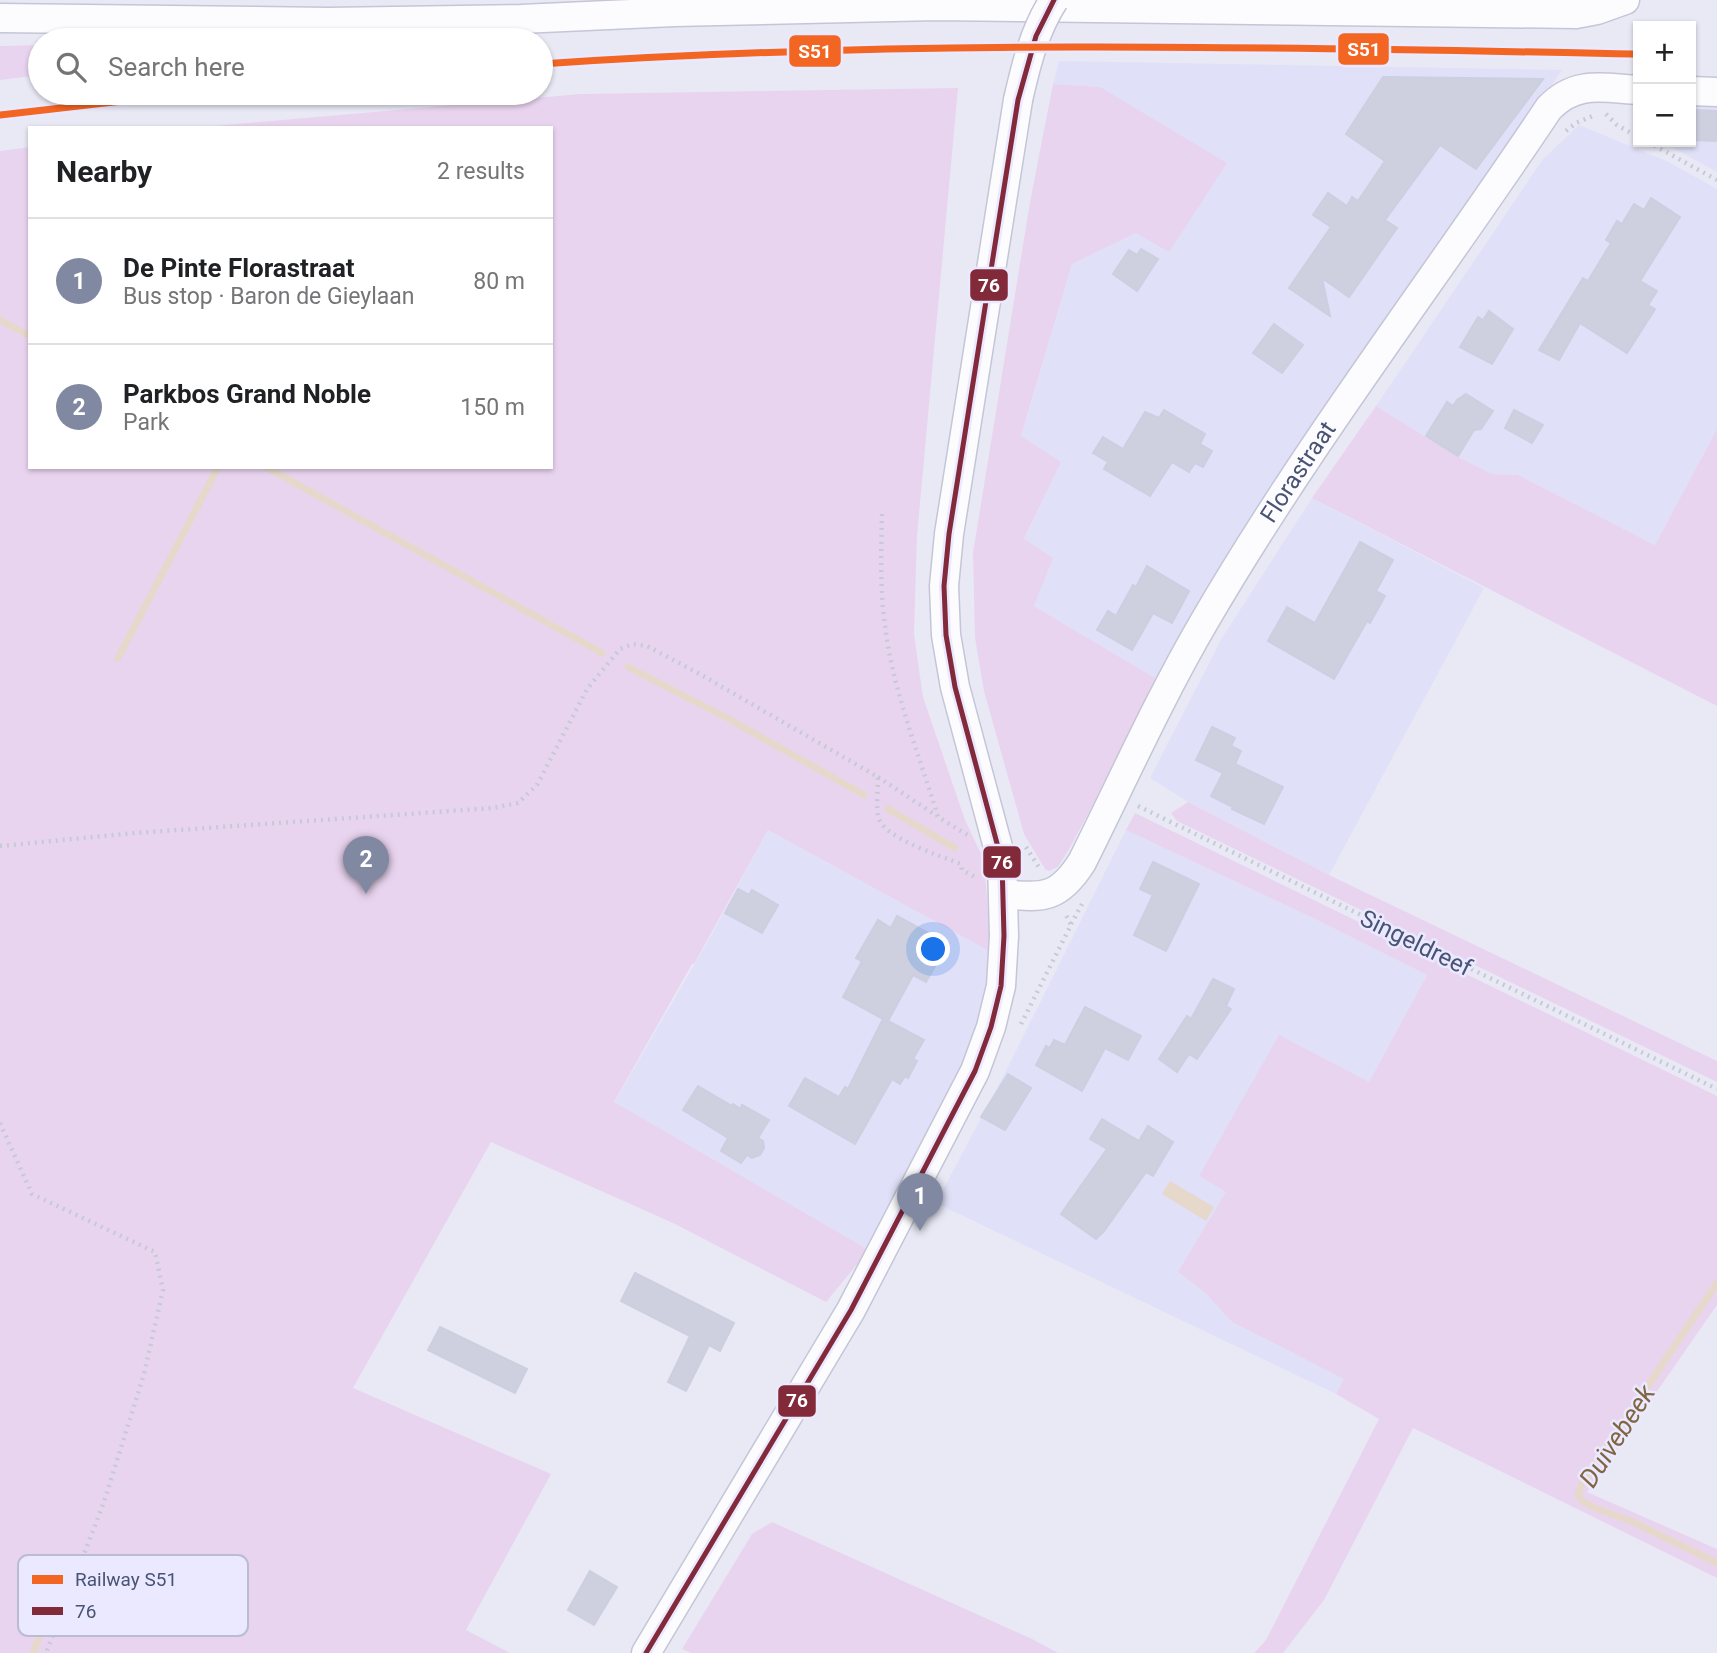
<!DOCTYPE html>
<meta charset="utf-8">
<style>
:root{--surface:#fff;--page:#f2f2f2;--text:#202124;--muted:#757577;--line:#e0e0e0;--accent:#8188a2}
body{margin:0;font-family:Roboto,sans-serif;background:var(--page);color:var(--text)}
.controls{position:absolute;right:21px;top:21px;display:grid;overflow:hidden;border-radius:0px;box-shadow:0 2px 5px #0004}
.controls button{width:63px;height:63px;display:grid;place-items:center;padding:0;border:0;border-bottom:2px solid var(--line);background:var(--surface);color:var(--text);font:35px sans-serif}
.you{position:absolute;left:934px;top:950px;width:24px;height:24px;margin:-18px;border:5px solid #fff;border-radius:50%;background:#1a73e8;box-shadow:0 0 0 10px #1a73e833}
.badge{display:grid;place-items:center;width:46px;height:46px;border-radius:50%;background:var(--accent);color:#fff;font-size:23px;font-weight:700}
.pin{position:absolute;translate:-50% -58px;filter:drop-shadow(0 2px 4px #0008)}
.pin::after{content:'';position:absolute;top:37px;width:24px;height:21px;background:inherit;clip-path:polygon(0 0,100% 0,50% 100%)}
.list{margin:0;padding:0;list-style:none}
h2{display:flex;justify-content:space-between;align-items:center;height:91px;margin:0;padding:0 28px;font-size:30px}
h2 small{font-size:23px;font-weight:400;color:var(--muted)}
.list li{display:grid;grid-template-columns:46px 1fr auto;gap:21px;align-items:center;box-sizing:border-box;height:126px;padding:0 28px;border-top:2px solid var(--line)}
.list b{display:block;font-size:26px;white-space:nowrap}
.list p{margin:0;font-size:23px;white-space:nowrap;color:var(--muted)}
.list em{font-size:23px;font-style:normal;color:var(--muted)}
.icon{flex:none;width:38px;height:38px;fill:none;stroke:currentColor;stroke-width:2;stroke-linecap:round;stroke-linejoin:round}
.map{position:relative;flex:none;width:1717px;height:1653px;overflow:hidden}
.search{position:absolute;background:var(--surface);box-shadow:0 2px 5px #0004;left:28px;top:28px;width:525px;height:77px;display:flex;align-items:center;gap:18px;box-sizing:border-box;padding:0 24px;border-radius:38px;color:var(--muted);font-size:26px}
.panel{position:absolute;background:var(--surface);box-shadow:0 2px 5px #0004;left:28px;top:126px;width:525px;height:343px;border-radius:0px}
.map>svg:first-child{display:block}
.residential{fill:#e0e0f8}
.green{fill:#e9d4ef}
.water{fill:#e6d8cb}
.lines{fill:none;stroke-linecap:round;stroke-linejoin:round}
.stream{stroke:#e6d8cb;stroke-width:7}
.building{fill:#ced0e0;stroke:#cbcfdf;stroke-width:2}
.street-casing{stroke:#c4c6d6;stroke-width:31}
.path{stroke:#c6cad6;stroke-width:4.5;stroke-dasharray:2 5;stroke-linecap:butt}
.street{stroke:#fcfcfe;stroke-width:28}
.street-bridge-casing{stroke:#c4c6d6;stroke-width:31;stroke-linecap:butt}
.street-bridge{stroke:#fcfcfe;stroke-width:28}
.bus-1-casing{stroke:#eae9ff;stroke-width:10}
.bus-1{stroke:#822a3a;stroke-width:5}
.rail-1-casing{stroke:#eae9ff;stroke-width:12}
.rail-1{stroke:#f26522;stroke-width:7}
.labels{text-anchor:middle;stroke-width:5;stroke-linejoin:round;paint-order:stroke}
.street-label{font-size:24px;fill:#495374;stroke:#eae9ff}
.water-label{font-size:26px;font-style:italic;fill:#806540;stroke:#eae9ff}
.key{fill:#eae9ff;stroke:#babcd5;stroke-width:2}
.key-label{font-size:19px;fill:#495374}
.line-badge{stroke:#eae9ff;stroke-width:2.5}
.badge-label{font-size:19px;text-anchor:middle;font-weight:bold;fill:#fff}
</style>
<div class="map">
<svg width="1717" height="1653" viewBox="0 0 1717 1653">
<rect width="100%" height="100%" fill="#e9e9f6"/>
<g class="residential">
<path d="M1059,61L1562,70L1488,178L1160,681L1034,606L1052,558L1024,540L1061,462L1021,437L1072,264L1136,233L1100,87L1053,84Z"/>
<path d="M1691,102H1717V172L1662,142H1691Z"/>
<path d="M1579,125L1669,162L1717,189V429L1655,545L1518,475L1492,474L1458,457L1376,406L1543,159Z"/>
<path d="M1312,498L1484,588L1329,875L1188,802L1150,778L1222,638Z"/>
<path d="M768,830L991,952L981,1010L963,1062L869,1250L614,1103L713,932Z"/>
<path d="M1126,830L1311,917L1427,975L1369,1082L1237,1111L1200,1176L1227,1192L1179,1273L1204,1292L1232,1322L1345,1379L1336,1394L936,1203L1007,1069Z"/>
</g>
<g class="green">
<path d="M40,45V75L0,80V46Z"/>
<path d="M1053,84L1100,87L1227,163L1169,252L1136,233L1072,264L1021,436L1061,462L1024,539L1053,558L1034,606L1160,681L1068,851L1058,867L1049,871L1045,869L1024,834L984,691L975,638L973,553L1030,202Z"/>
<path d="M958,88L917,536L914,634L923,697L965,820L984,860L991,952L768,830L694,964H692L614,1102L869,1250L826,1302L673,1223L491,1142L353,1388L551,1474L466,1630L510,1653H0V151L30,147V467H551V128H191L580,94Z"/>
<path d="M1376,406L1458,457L1492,474L1518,475L1655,545L1717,429V706L1312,498Z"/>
<path d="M1188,802L1329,875L1717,1061V1082L1177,821L1171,813Z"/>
<path d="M1135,813L1717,1096V1305L1587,1492L1717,1549V1578L1413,1428L1324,1600L1283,1653H1254L1266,1640L1379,1419L1336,1394L1344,1379L1232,1322L1204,1292L1178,1272L1226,1192L1199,1176L1279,1035L1369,1082L1427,975L1311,917L1126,830Z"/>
<path d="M772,1522L1032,1639L1058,1653H691L682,1649L752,1534Z"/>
</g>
<path class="water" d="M1170,1181L1214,1207L1206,1221L1162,1194Z"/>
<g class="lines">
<g class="stream">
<path d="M0,320L30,336"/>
<path d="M266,467L602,653"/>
<path d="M118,658L218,467"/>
<path d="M628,667L727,718L864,795"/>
<path d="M888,809L955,848"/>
<path d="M1717,1283L1582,1484L1578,1494L1582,1501L1595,1508L1631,1521L1717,1563"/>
<path d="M33,1653L46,1619"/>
</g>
</g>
<g class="building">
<path d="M1383,77L1543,79L1476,169L1440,145L1385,220L1397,228L1349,297L1322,278L1330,316L1289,288L1331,227L1313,215L1328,193L1347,206L1352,197L1358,201L1385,161L1346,134Z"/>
<path d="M1692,110L1717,111V141L1691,140Z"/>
<path d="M1651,198L1680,217L1640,281L1657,291L1648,305L1655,309L1627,353L1580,323L1559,360L1539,350L1583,278L1588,281L1611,243L1606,240L1617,221L1622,224L1634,204L1644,210Z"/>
<path d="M1141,249L1158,259L1137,291L1113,274L1129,250L1137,255Z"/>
<path d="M1489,311L1513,329L1492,364L1460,347L1478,317L1483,320Z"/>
<path d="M1274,324L1303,345L1282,373L1253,353Z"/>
<path d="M1466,394L1493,411L1481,429L1474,430L1458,456L1426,436L1447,402L1453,406L1457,400Z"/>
<path d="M1164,410L1205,434L1200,444L1212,451L1203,467L1195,463L1189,472L1172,462L1150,496L1104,469L1108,462L1093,453L1103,437L1123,449L1145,412L1159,418Z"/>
<path d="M1514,410L1543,425L1532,443L1505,428Z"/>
<path d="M1360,542L1393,560L1376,591L1385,596L1370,623L1367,621L1334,679L1268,641L1287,607L1315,623Z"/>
<path d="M1147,566L1189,591L1172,623L1153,613L1132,650L1097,630L1108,611L1116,616L1133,585L1136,587Z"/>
<path d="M1212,727L1235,738L1231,746L1241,751L1235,764L1283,787L1264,824L1232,809L1233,807L1211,796L1223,773L1196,760Z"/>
<path d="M1153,862L1199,884L1166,951L1134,935L1153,895L1140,889Z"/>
<path d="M738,889L749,895L752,890L778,905L762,933L725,913Z"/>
<path d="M897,916L939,939L936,945L945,949L926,982L913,975L888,1021L924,1040L913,1059L917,1061L908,1078L905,1076L900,1084L892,1079L855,1144L789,1106L805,1078L839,1097L845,1087L848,1089L883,1019L843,997L862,961L856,958L878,920L891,928Z"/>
<path d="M1213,979L1234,989L1226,1006L1231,1009L1197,1059L1189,1054L1177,1072L1159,1059L1187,1016L1191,1019Z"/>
<path d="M1085,1007L1141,1036L1128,1060L1105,1048L1082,1091L1036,1065L1046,1046L1050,1048L1054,1040L1065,1045Z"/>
<path d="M1008,1074L1031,1088L1005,1130L981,1117Z"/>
<path d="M698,1086L732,1106L733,1104L740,1109L742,1105L769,1120L758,1138L763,1141L764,1148L760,1155L752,1158L747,1155L741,1163L721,1151L728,1138L683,1110Z"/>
<path d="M1102,1119L1139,1141L1148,1126L1173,1142L1153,1176L1146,1172L1104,1231L1096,1239L1061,1214L1107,1149L1090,1139Z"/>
<path d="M635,1273L734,1323L720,1351L709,1345L686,1391L668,1382L690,1336L621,1301Z"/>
<path d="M440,1327L527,1369L515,1393L428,1350Z"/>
<path d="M590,1571L617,1587L594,1625L568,1610Z"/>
</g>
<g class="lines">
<defs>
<g id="street">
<path d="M0,18L328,22L521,19L674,12L936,6L1576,14L1597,10L1625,0"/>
<path d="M1691,91L1717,92"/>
<path id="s1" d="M1005,894C1044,899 1060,897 1082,862C1122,782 1159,699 1204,622C1308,443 1435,279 1549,108C1576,80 1603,88 1638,90"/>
<path d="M646,1653L851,1310L975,1071L991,1027L1001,986L1004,936L1002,862L955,687L946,635L944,586L949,534L1018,100"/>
</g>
</defs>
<use href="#street" class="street-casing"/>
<g class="path">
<path d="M1606,114L1617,125L1638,137"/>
<path d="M1566,131L1576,123L1595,115"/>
<path d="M1648,142L1717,180"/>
<path d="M882,514C881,551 880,589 885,626C893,691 919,754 938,817L969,836"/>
<path d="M878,777L937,816"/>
<path d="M1138,806L1717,1089"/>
<path d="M0,846L135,833L493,808L518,803L537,785L587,689L620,649L633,644L647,646L698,673L878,777C878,789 876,804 878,816C882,838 941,856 961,864L962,870L977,878"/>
<path d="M1026,847L1040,869"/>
<path d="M1071,924L1082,904"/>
<path d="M1021,1024L1071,925L1065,913"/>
<path d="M0,1123L32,1194L155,1252L163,1290L144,1374L104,1502L46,1653"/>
</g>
<use href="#street" class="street"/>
<defs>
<path id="street-bridge" d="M1018,100C1026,65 1034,31 1054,0"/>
</defs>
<use href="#street-bridge" class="street-bridge-casing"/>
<use href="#street-bridge" class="street-bridge"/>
<defs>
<path id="bus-1" d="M646,1653L851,1310L975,1071L991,1027L1001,986L1004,936L1002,862L955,687L946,635L944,586L949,534L1018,100L1036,36L1054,0"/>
</defs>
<use href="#bus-1" class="bus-1-casing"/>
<use href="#bus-1" class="bus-1"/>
<defs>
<g id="rail-1">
<path d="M541,64C906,39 1273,47 1638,54"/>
<path d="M0,115L192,93"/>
</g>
</defs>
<use href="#rail-1" class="rail-1-casing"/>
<use href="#rail-1" class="rail-1"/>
</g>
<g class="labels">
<g class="street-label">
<text dy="8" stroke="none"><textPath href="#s1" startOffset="537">Florastraat</textPath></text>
<text transform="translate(1416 943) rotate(26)" y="8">Singeldreef</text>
</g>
<g class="water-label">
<text transform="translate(1617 1436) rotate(-57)" y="9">Duivebeek</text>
</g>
</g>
<rect x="18" y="1555" width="230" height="81" rx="10" class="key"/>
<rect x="32" y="1575" width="31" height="9" fill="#f26522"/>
<rect x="32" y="1607" width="31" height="8" fill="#822a3a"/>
<g class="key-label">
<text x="75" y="1586">Railway S51</text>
<text x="75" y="1618">76</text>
</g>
<g class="line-badge">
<rect x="1337" y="32" width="53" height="34" rx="7" fill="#f26522"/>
<rect x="788" y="34" width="54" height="34" rx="7" fill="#f26522"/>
<rect x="969" y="268" width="40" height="34" rx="7" fill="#822a3a"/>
<rect x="982" y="845" width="40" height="34" rx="7" fill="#822a3a"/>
<rect x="777" y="1384" width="40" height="34" rx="7" fill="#822a3a"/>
</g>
<g class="badge-label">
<text x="1364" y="56">S51</text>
<text x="815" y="58">S51</text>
<text x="989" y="292">76</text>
<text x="1002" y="869">76</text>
<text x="797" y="1407">76</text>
</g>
</svg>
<div class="controls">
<button>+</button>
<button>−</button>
</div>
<div class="you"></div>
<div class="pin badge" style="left:920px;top:1231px">1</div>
<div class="pin badge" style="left:366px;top:894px">2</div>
<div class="search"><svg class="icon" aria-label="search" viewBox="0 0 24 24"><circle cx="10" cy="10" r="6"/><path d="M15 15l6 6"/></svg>Search here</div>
<section class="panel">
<h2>Nearby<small>2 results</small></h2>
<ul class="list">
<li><span class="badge">1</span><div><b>De Pinte Florastraat</b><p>Bus stop · Baron de Gieylaan</p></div><em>80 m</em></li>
<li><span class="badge">2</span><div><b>Parkbos Grand Noble</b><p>Park</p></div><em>150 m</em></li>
</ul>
</section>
</div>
